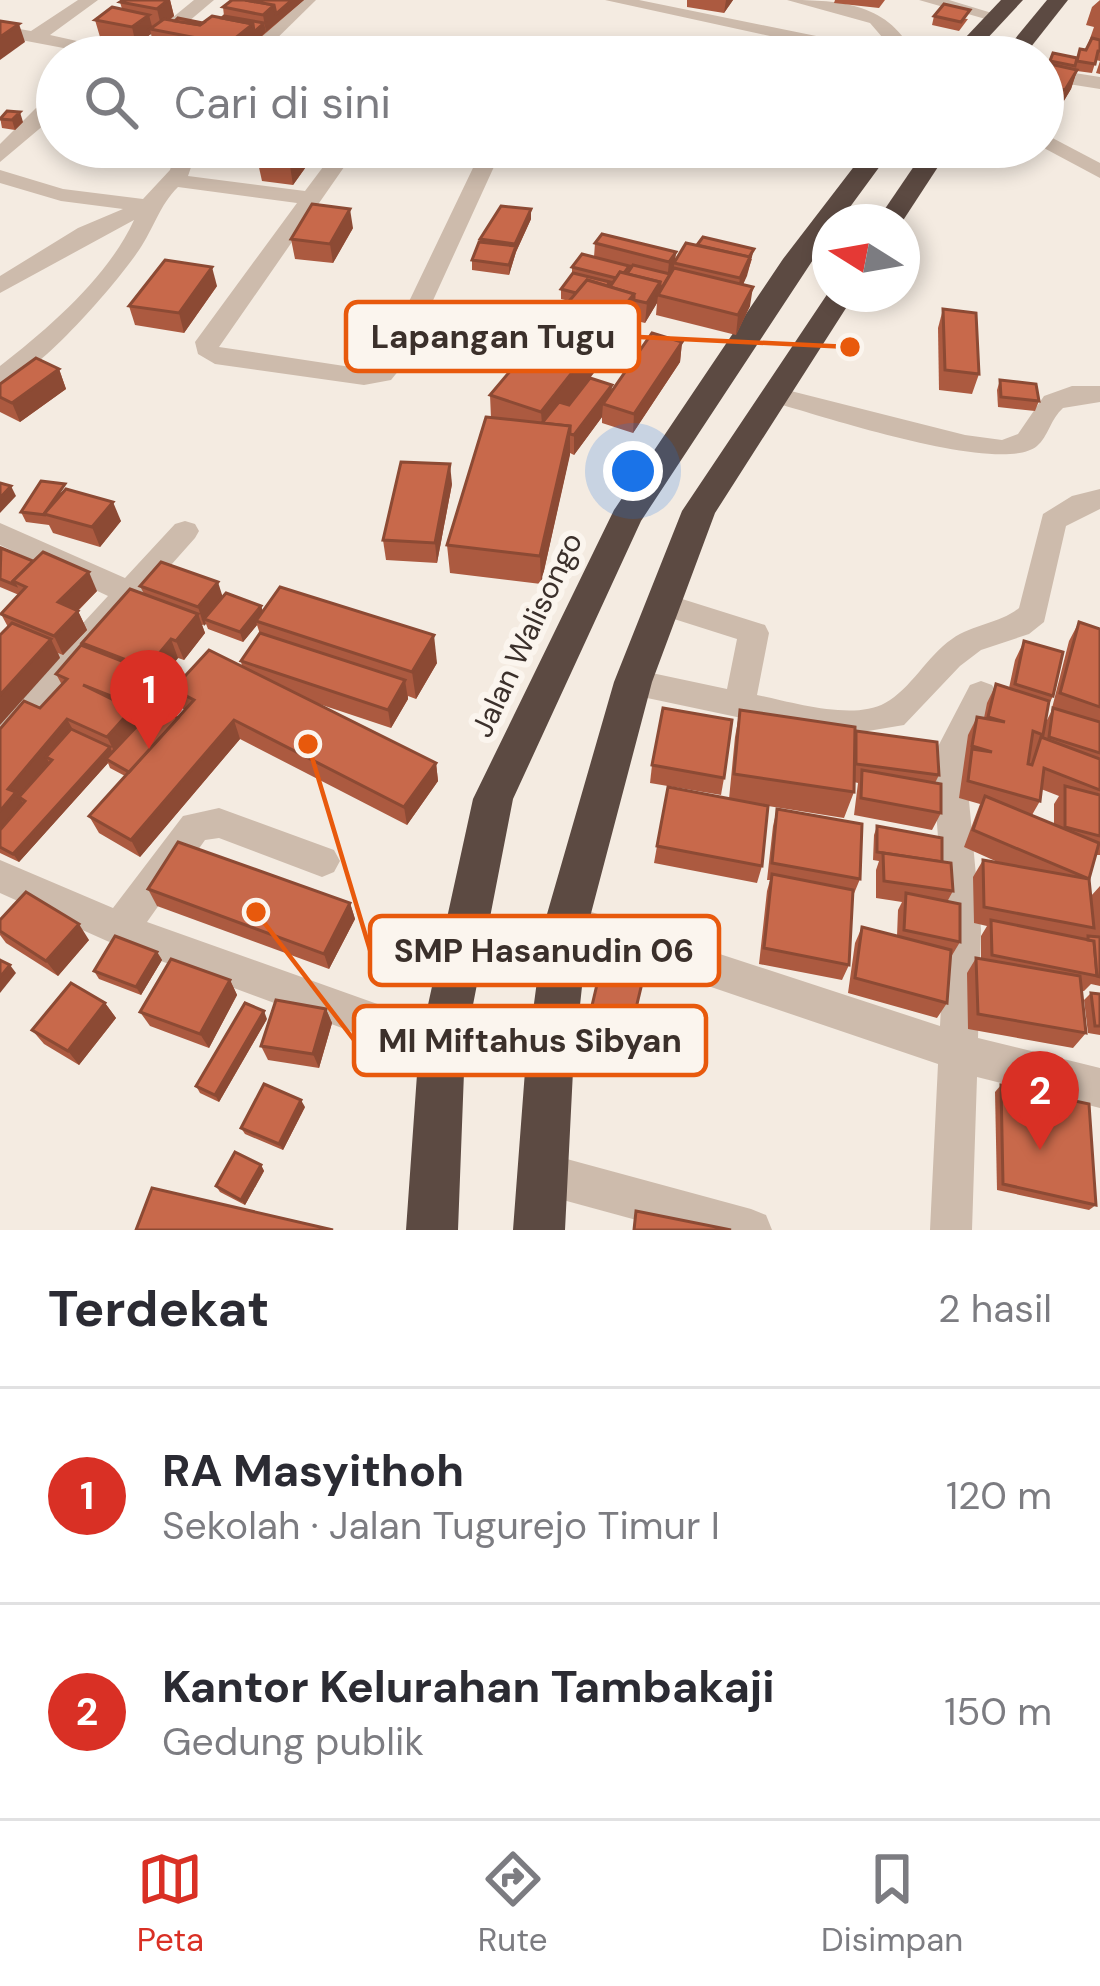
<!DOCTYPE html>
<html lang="id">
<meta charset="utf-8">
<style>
:root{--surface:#fff;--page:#f2f2f3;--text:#2b2b33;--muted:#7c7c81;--line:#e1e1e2;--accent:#d93025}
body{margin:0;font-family:"DM Sans",sans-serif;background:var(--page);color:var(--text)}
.compass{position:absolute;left:812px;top:204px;width:108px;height:108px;border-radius:50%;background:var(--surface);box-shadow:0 6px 18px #0003;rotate:281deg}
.you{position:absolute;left:633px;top:471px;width:42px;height:42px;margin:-30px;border:9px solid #fff;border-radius:50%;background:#1a73e8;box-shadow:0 0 0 18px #1a73e833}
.badge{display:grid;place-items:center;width:78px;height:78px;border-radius:50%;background:var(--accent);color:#fff;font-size:39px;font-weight:700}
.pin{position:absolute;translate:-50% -99px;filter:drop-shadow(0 3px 6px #0008)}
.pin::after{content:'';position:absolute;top:63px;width:42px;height:36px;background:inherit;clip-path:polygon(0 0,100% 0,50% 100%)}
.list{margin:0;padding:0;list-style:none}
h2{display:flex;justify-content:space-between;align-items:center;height:156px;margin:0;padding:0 48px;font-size:51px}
h2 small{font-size:39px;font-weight:400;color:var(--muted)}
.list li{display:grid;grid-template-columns:78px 1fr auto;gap:36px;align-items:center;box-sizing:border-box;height:216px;padding:0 48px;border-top:3px solid var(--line)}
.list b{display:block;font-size:45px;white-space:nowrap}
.list p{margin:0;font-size:39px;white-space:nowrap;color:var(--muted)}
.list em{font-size:39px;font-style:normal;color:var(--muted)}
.icon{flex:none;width:66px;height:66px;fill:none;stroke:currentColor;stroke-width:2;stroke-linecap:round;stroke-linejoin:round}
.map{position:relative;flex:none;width:1100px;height:1230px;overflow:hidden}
.search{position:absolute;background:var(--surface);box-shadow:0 6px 18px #0003;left:36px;right:36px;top:36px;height:132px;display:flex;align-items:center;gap:30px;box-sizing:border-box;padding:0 42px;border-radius:66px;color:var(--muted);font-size:45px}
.sheet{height:588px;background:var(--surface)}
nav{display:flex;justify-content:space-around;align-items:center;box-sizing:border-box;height:168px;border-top:3px solid var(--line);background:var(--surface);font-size:33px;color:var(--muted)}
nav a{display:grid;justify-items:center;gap:6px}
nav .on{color:var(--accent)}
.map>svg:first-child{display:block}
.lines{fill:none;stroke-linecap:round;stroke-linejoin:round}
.minor{fill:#cdbbac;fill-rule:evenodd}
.highway{fill:#5c4a42;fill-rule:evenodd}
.wall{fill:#ac5a40;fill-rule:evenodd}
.shaded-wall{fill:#8c4a34}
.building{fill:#c8694b;stroke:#8c4a34;stroke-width:3}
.labels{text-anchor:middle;stroke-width:12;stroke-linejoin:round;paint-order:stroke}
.street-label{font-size:30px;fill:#3b302b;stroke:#fbf5ee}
.leader{fill:none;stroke:#e8590c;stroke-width:4.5}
.callout-dot{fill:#e8590c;stroke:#fbf5ee;stroke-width:4.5}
.callout{fill:#fbf5ee;stroke:#e8590c;stroke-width:4.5}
.callout-label{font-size:33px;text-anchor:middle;font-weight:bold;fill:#3b302b}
</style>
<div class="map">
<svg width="1100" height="1230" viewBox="0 0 1100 1230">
<rect width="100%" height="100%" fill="#f4ebe1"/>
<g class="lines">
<g class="minor">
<path d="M78,0H98L50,35L149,57H111L0,36L2,26L31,31Z"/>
<path d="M194,0H214L156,49H144V41Z"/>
<path d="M297,0H316L258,57H239Z"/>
<path d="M605,0H639L895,52L870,23L787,0C841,0 890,3 915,57H866Z"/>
<path d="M919,0H949L1005,17L996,22Z"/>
<path d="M1043,68L1100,77V89L1043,80Z"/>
<path d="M57,102V114L0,162V144L36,108Z"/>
<path d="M1043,133L1100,163V178L1042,147Z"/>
<path d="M178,147H198L188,176L305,191L338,147H358L219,347L364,369L381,360L483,147H503L404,364L391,380L364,385L215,364L198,354L195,342L297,203L178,187C159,206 154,228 139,250C117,283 37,376 0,386V366C49,328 108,277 134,220L0,293V276L78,228L123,209L61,201L0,183V170L63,189L143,199L170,170Z"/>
<path d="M844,147H885L888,151L878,157Z"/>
<path d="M1072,386H1100V402L1063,408C1051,418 1048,437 1037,446C1001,476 823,416 775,403L762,395L775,387L965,435L1002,440L1018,434L1044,396Z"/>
<path d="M1100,489V509L1066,526L1044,622L1029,634L981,650L960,666L904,725L832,737L633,695L622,691L617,682L622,673L633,669L727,689L737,639L652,612L648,604L652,596L663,593L765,625L769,633L757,695C791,702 853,721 885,703C911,689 927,656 952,639C973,624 999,624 1019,608L1043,514L1072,496Z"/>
<path d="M185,521L195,524L199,531L195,538L11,745L0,748V713L108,596L0,545V523L125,578L175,524Z"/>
<path d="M981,681L992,685L997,694L965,758L981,929L978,1038L1100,1068V1108L977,1077L972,1230H930L938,1064L567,938L554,933L549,921L554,909L567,904L940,1026L945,929L932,758L970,685Z"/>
<path d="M219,808L334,850L340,861L334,872L322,877L219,838L205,840L147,922L456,1032L461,1046L456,1060L442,1065L107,941L0,893V860L113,908L183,816Z"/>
<path d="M541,1152L751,1209L766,1215L772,1230H673L541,1194L526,1188L520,1173L526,1158Z"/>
</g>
<g class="highway">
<path d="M1001,0H1023L970,57H947Z"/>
<path d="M1047,0H1068L1023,57H1000Z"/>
<path d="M869,147H894L839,222H830V234L641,521L513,799L465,1046L458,1230H406L419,1046L473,799L614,510L783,259Z"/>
<path d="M927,147H951L902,222H876Z"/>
<path d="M830,290V294H855L715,513L652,682L589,921L573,1071L565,1230H513L525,1071L545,921L614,682L682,511Z"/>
</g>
</g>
<g class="wall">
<path d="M170,0L174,16L170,20L203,23L224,16L223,7L232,0H304L238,57H206L155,47L151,34L136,45L100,37L95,20L122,9L120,2Z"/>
<path d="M687,0H733L724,13L687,7Z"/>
<path d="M835,0H885L879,8L834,3Z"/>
<path d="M1100,0V74L1096,73L1100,61L1096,60L1092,73L1077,71L1071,89L1059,109L1043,105V75L1053,53L1077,58L1080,49L1086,50L1094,27L1086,25L1092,7Z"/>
<path d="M934,16L968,19L959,31L932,25Z"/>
<path d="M0,117L23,122L15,130L2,128Z"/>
<path d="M320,147L293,185L262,181L258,163Z"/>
<path d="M379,147H416L411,155L379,151Z"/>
<path d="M531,209V219L516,252L509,275L472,270V260L480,239Z"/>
<path d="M353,228L333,263L295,259L291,239Z"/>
<path d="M595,243L676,252L675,262L752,259L743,285L750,306L736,335L656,315L657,303L645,323L633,320V322L590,378L611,391L682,342L680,362L633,433L602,423V417L574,455L570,453L541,584L450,573L447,545L491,418L490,395L569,301L561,299V289L572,274V267L594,257Z"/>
<path d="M217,286L184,333L135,325L129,306Z"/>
<path d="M943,309L979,374L972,394L939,390L938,328Z"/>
<path d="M59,369L66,389L20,422L0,412V384Z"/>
<path d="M1000,380L1039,401L1035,411L998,407L997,390Z"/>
<path d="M452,484L437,563L386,560L383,540Z"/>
<path d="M68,489L121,521L100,547L53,533L49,525L26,522L21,512Z"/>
<path d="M0,549L97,591L78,611L87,630L63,655L58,653L60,658L8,627L1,614L19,595L0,587Z"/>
<path d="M140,586L222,597L261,606L263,612L437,663L416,699L408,696V699L391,728L313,702L436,763L438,781L407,825L240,739L140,857L99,833L89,816L125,776L110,768L108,763L19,862L0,853V729L40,708L62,685L56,674L84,646L82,643L144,594ZM206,624L208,629L243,642L257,625L260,634L241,661L242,667L173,689L180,707L185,710L178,718L139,724L136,718L158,691L156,686L178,658L184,660L205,633L202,625Z"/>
<path d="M1079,622L1100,629V860V855H1096L1089,879L1091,896L1100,886V986L1091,984L1084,991H1082L1086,1033L1073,1048L968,1029L967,973L976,958L981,959V936L987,926L974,923L973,877L983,860L1002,864L964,847L980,804L959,798L968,735L977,717L984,718L987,703L996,684L1009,688L1015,660L1024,641L1053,696L1048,706L1045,724L1051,712L1069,641ZM1041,789L1059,796L1054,804V824L1032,815L1040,801Z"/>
<path d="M740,710L855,735L939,775L935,783L941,813L932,830L854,815L858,783L854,782V792L844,818L768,806L762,866L757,883L654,863L657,846L729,799L735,737Z"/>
<path d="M652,765L724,778L721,795L650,783Z"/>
<path d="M777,809L860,879L853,896L849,965L842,980L759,964L767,891L770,880H767L773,826Z"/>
<path d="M877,826L942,862L953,891L947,902L960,942L951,957L947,1003L937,1018L848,993L855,943L862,927L897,936L898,910L902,902L876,898V870L879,861L873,860L874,835Z"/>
<path d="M148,889L350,903L355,919L329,969L157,906Z"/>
<path d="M0,920L89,940L58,976L6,943L0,935Z"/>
<path d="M157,952L162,960L141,995L99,979L94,971Z"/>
<path d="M230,980L237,995L209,1048L150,1026L140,1012Z"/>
<path d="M642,983L631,1032L590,1022V1014Z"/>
<path d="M1091,993L1100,994V1035L1088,1033L1084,1000Z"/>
<path d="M105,1003L116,1018L79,1065L44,1044L32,1030Z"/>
<path d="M326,1009L332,1023L319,1068L268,1060L261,1046Z"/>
<path d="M267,1019L219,1102L200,1093L196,1086Z"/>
<path d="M1001,1085L1096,1205L1089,1210L997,1190L995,1092Z"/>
<path d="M305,1107L283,1150L245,1134L241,1128Z"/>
<path d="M261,1165L264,1171L245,1205L220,1192L216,1186Z"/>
</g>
<g class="shaded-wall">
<path d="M168,0H170L174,16L161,26L157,9Z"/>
<path d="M292,0H304L266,32L263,15L274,5Z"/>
<path d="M726,0H733L724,13Z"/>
<path d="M149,15L153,30L150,29L151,34L136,45L132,27Z"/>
<path d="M264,23L266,32L238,57H231L228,44L253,24Z"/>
<path d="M19,24L25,42L0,60V37Z"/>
<path d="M1077,70L1071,89L1059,109L1065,90Z"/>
<path d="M20,112L23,122L15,130L12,120Z"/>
<path d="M304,147H320L293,185L290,166Z"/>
<path d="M350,209L353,228L333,263L330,244Z"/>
<path d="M531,209V219L516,252L509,275V265L515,244Z"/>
<path d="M754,249L747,276L737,297L740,278Z"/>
<path d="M676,252L673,273L667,281L669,262Z"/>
<path d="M212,267L217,286L184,333L179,313Z"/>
<path d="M660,282L657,303L645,323L647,303Z"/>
<path d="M753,287L750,306L736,335L738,315Z"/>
<path d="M634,294L633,322L552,427L542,424L541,412Z"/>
<path d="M682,342L680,362L633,433L634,414Z"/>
<path d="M59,369L66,389L20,422L12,403Z"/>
<path d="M612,385L611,405L603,404L602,417L574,455V435Z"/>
<path d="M570,426V455L541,584L540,556Z"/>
<path d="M450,464L452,484L437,563L435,543Z"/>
<path d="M11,486L16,496L0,513V498Z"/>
<path d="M113,502L121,521L100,547L92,527Z"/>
<path d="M89,572L97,591L67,621L58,602Z"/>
<path d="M218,582L224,601L204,619L206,624L204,626L198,607Z"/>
<path d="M261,606L264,615L256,621L257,625L243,642L240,632Z"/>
<path d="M78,611L87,630L63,655L54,636Z"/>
<path d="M198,614L205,633L184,660L176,641Z"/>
<path d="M434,635L437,663L416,699L412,672Z"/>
<path d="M51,639L60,658L0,725V695Z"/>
<path d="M171,639L178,658L156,686L158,691L136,718L141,727L116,755L107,737L130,711L126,702L149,672L147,668Z"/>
<path d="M405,680L408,699L391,728L388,710Z"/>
<path d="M67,719L77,737L52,760L46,757L52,767L20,798L27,809L0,842V811L8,789Z"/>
<path d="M234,720L240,739L140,857L131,840Z"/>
<path d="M110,747L114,756L106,759L108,763L19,862L13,854Z"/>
<path d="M436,763L438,781L407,825L404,807Z"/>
<path d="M350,903L355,919L329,969L324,954Z"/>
<path d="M79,924L89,940L58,976L46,961Z"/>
<path d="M157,952L162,960L141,995L136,987Z"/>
<path d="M10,965L16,973L0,993V977Z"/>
<path d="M230,980L237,995L209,1048L200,1034Z"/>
<path d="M105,1003L116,1018L79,1065L68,1051Z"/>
<path d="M326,1009L332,1023L319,1068L313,1054Z"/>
<path d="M264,1011L267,1019L219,1102L215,1095Z"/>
<path d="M301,1100L305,1107L283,1150L279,1144Z"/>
<path d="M261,1165L264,1171L245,1205L241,1200Z"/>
</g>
<g class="building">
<path d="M123,0H168L157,9L120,2Z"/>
<path d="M232,0H245L274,5L263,15L223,7Z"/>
<path d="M245,0H292L276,14L274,5Z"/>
<path d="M944,4L970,10L961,22L934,16Z"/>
<path d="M112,7L149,15L132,27L95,20Z"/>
<path d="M212,16L253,24L228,44L150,29L164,19L200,25Z"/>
<path d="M224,16L264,23L254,32L253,24L222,18Z"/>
<path d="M178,18L203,23L200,25L175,21Z"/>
<path d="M0,21L19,24L0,37Z"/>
<path d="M1092,38L1100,40V51H1098L1095,64L1077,61L1080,49L1086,50Z"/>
<path d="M1053,53L1077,58L1075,66L1050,61Z"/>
<path d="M1050,64L1077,70L1065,90L1043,85V75Z"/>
<path d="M7,111L20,112L12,120L0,119Z"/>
<path d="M270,147H304L290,166L258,163Z"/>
<path d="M312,204L350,209L330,244L291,239Z"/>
<path d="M501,206L531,209L515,244L480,239Z"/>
<path d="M602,234L676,252L669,262L595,243Z"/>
<path d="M703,237L754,249L749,257L697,245Z"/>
<path d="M479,242L516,246L509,265L472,260Z"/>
<path d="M686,243L750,257L740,278L674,263Z"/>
<path d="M582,254L629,266L624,273L620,272L616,278L572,267Z"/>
<path d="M165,260L212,267L179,313L129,306Z"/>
<path d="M633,265L670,274L660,291V282L627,274Z"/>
<path d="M674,268L753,287L738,315L658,295Z"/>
<path d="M620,272L660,282L647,303L634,300V294L610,287Z"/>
<path d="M573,273L610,282L607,286L587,280L576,293L561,289Z"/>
<path d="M587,280L634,294L541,412L490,395Z"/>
<path d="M943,309L976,313L979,374L945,370Z"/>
<path d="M652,333L682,342L634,414L603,404Z"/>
<path d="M36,358L59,369L12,403L0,397V384Z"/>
<path d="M590,378L612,385L574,435L570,434V426L542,423L559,402L569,405Z"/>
<path d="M1000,380L1036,384L1039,401L1001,397Z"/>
<path d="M486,417L570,426L540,556L447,545Z"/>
<path d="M401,462L450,464L435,543L383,540Z"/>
<path d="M41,481L65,484L44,514L46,515L21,512Z"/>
<path d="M0,483L11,486L0,498Z"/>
<path d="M66,489L113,502L92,527L44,514Z"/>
<path d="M1,548L33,561L13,581L15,585L0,579Z"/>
<path d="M43,552L89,572L58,602L78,611L54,636L1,614L26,587L13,581Z"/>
<path d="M161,562L218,582L198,607L140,586Z"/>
<path d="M280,587L434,635L412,672L256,621Z"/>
<path d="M130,589L198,614L176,641L171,639L147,668L82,643Z"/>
<path d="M226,593L261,606L240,632L204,619Z"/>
<path d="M1079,622L1100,629V707L1060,693Z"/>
<path d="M12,623L51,639L0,695V635Z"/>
<path d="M260,633L405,680L388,710L241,661Z"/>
<path d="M1024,641L1063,652L1053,696L1015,684Z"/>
<path d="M81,645L150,672L126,702L83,685L132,709L107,737L67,719L8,789L16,792L0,811V729L24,701L40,708L67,679L56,674Z"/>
<path d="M209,650L436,763L404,807L234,720L131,840L89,816L194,700L173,689Z"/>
<path d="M996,684L1049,701L1043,735L1033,731L1028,764L1032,765L1041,737L1100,759V790L1044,768L1040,801L968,781L972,749L992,752L972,746L977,717L1005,722L988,717Z"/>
<path d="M155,707L178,718L129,772L106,759Z"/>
<path d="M663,708L732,720L724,778L652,765Z"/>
<path d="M1053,708L1100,722V753L1049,737Z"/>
<path d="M740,710L855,727L854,792L734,774Z"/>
<path d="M71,729L110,747L13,854L0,847V830L25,801L19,797L52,760L46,757Z"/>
<path d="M856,731L937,742L939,775L856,764Z"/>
<path d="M862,770L941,784V813L861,798Z"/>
<path d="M1065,786L1100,795V836L1065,827Z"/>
<path d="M668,787L768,806L762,866L657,846Z"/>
<path d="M985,796L1099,843L1089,879L973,830Z"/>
<path d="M777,809L862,824L860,879L772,863Z"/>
<path d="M877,826L942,838V862L877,852Z"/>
<path d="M178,842L350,903L324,954L148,889Z"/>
<path d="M883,853L951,863L953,891L884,881Z"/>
<path d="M983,860L1089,879L1094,928L984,907Z"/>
<path d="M772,874L853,890L849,965L764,948Z"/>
<path d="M26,892L79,924L46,961L0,931V920Z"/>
<path d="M906,893L960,904V942L904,930Z"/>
<path d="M991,920L1094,941L1097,976L992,955Z"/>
<path d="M862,927L951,950L947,1003L855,978Z"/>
<path d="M115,936L157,952L136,987L94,971Z"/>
<path d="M1088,936L1100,937V977L1097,976L1094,941L1088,940Z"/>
<path d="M976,958L1080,976L1086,1033L978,1014Z"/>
<path d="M171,959L230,980L200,1034L140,1012Z"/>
<path d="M0,960L10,965L0,977Z"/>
<path d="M600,972L642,983L632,1025L590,1014Z"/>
<path d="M71,983L105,1003L68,1051L32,1030Z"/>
<path d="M1091,993L1100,994V1026H1095Z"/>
<path d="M276,1000L326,1009L313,1054L261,1046Z"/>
<path d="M245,1003L264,1011L215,1095L196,1086Z"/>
<path d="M264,1084L301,1100L279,1144L241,1128Z"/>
<path d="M1001,1085L1089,1104L1096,1205L1003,1184Z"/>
<path d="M235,1152L261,1165L241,1200L216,1186Z"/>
<path d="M152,1188L333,1230H136Z"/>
<path d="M636,1211L731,1230H634Z"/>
</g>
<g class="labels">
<g class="street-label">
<text transform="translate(527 635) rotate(-65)" y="10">Jalan Walisongo</text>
</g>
</g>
<path class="leader" d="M850 347L639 337M308 744L370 950M256 912L354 1040"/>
<g class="callout-dot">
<circle cx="850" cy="347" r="12"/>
<circle cx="308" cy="744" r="12"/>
<circle cx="256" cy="912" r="12"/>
</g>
<g class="callout">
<rect x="346" y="302" width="293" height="69" rx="12"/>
<rect x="370" y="916" width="349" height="69" rx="12"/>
<rect x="354" y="1006" width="352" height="69" rx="12"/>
</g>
<g class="callout-label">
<text x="493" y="348">Lapangan Tugu</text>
<text x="544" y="962">SMP Hasanudin 06</text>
<text x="530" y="1052">MI Miftahus Sibyan</text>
</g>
</svg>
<svg class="compass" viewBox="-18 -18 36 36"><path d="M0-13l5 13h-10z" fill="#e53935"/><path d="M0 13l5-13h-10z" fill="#7c7c81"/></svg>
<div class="you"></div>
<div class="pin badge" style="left:149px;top:749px">1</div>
<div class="pin badge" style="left:1040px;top:1150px">2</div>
<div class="search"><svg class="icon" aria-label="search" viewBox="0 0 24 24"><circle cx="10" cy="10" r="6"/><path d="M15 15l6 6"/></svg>Cari di sini</div>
</div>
<section class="sheet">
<h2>Terdekat<small>2 hasil</small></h2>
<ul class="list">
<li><span class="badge">1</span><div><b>RA Masyithoh</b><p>Sekolah · Jalan Tugurejo Timur I</p></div><em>120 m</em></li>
<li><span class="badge">2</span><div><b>Kantor Kelurahan Tambakaji</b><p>Gedung publik</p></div><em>150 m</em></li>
</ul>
</section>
<nav>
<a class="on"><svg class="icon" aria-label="map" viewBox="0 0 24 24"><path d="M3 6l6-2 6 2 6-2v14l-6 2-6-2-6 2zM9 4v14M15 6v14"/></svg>Peta</a>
<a><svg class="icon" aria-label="directions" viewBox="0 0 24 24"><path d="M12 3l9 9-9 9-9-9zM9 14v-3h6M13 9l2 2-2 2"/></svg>Rute</a>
<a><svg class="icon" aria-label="saved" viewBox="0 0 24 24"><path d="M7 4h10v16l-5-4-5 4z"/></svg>Disimpan</a>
</nav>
